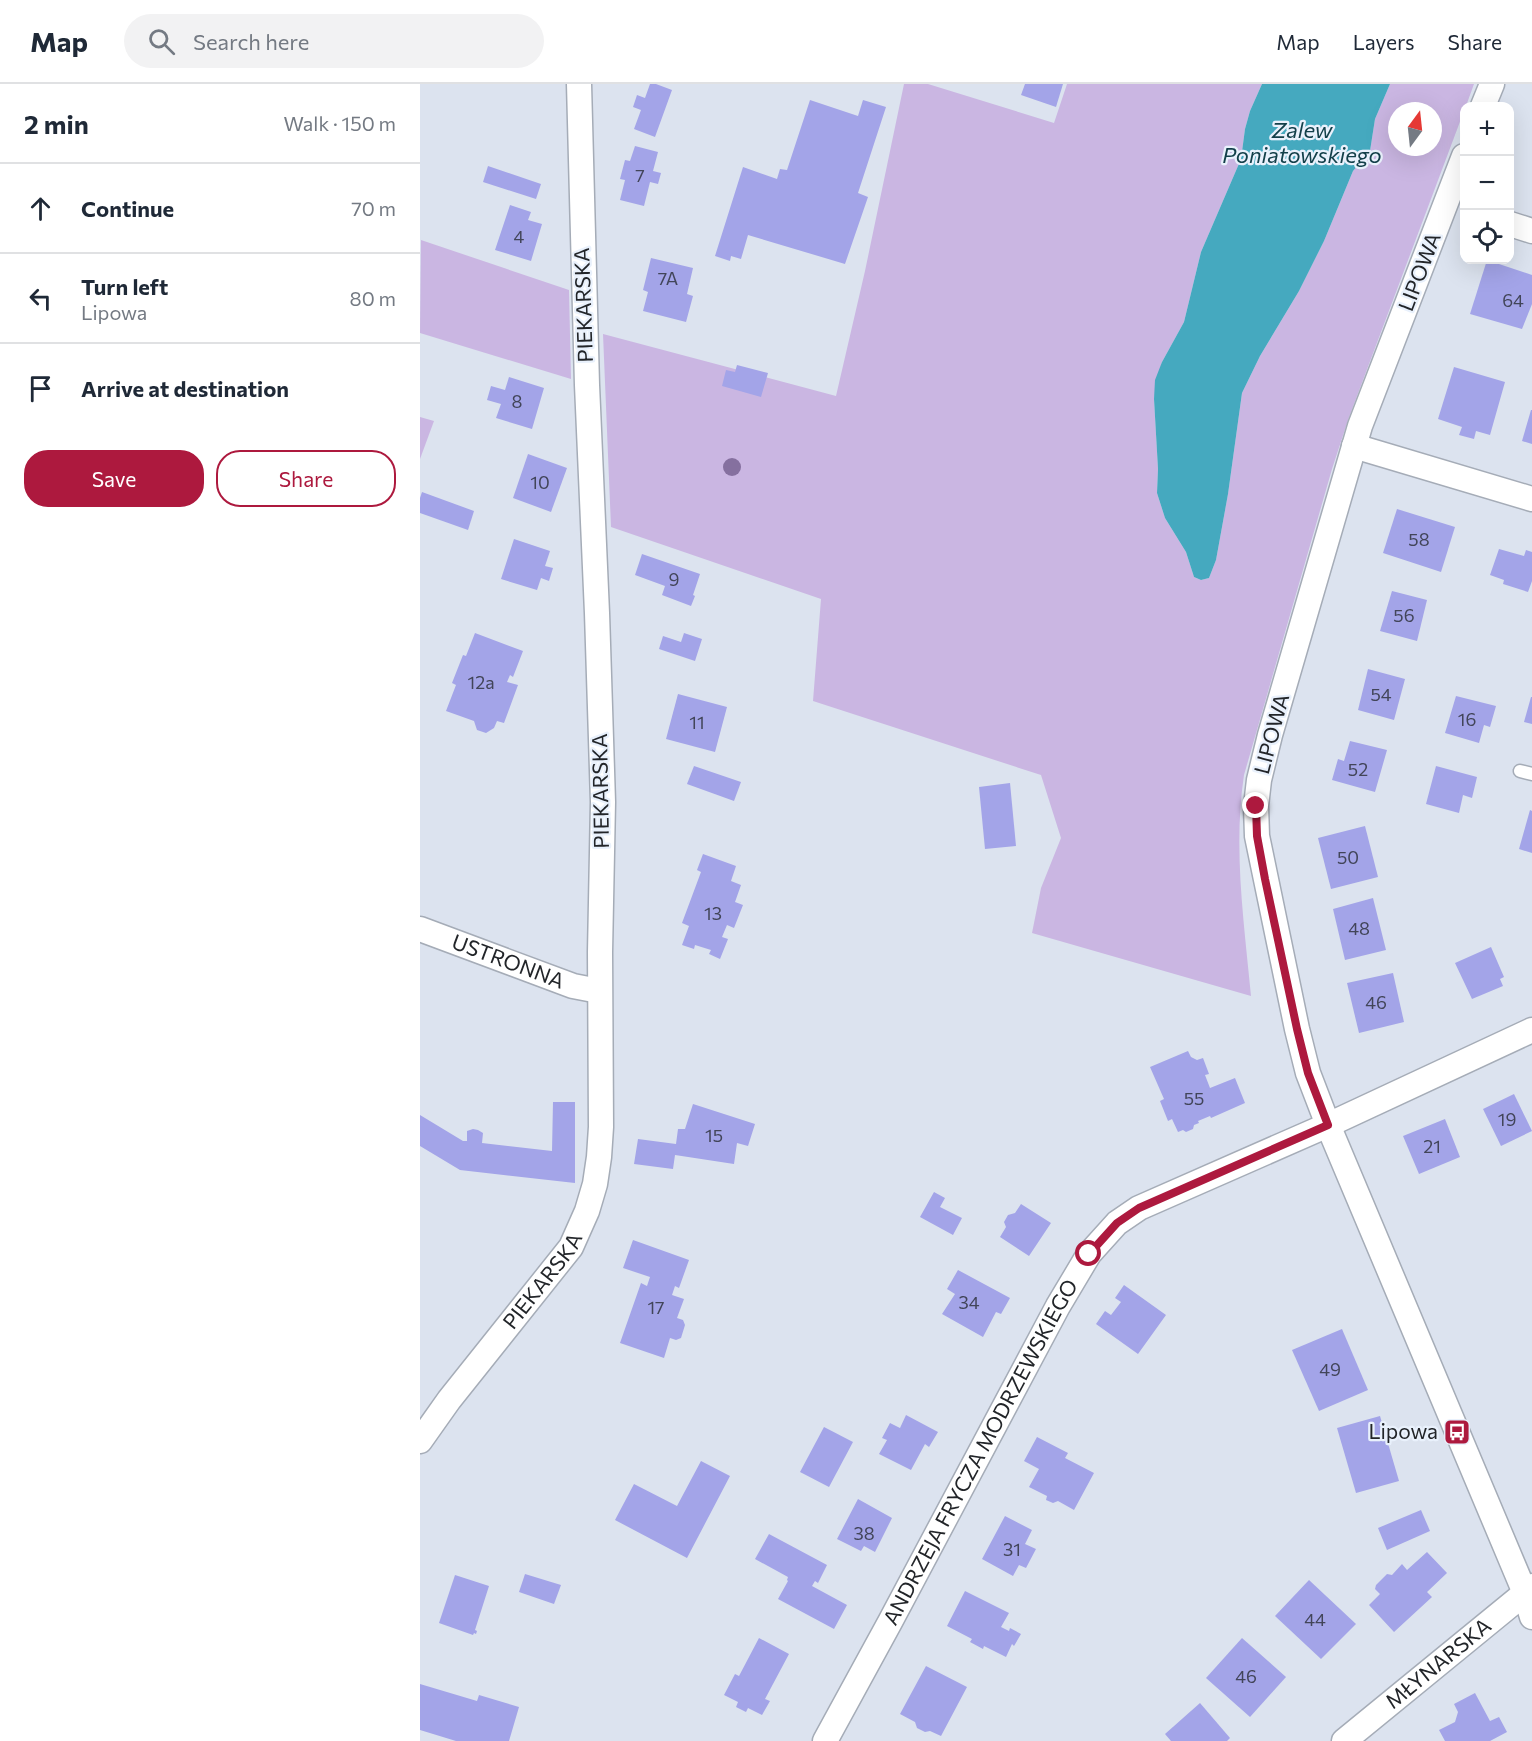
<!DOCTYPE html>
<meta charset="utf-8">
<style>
:root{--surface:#fff;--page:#f2f2f3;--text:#1f2937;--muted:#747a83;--line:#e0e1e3;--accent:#ad193e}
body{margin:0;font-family:Commissioner,sans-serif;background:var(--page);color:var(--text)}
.controls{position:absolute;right:18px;top:18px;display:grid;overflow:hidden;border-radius:12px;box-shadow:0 6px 24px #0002}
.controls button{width:54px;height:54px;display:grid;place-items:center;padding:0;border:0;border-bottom:2px solid var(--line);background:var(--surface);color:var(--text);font:30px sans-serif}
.compass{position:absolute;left:968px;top:18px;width:54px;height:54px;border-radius:50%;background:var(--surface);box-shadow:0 6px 24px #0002;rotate:15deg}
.stop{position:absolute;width:18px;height:18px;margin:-14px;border:4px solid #ad193e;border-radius:50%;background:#fff}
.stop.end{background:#ad193e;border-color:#fff;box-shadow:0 2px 6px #0008}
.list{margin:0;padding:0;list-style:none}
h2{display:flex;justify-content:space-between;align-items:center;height:78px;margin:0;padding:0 24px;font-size:26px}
h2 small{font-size:20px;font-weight:400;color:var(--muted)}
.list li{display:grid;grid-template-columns:39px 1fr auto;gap:18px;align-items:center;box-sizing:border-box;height:90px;padding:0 24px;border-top:2px solid var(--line)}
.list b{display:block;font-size:22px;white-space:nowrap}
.list p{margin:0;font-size:20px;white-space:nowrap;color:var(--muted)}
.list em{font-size:20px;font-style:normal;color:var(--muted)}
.actions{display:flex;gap:12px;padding:18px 24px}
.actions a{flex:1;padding:14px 0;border:2px solid var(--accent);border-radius:24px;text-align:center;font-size:21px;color:var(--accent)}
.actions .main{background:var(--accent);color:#fff}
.icon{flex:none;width:33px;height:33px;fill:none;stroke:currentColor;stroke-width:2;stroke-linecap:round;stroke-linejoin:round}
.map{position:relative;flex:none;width:1112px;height:1657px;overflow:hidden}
header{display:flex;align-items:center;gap:36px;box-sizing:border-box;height:84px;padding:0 30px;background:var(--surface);border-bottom:2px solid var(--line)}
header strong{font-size:28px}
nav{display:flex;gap:33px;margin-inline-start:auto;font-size:21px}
.search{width:420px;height:54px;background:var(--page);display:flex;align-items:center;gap:15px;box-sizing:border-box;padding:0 21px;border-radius:33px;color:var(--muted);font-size:22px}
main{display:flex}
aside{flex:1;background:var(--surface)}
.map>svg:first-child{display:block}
.green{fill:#cab6e2;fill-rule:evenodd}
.water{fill:#45a9bf}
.building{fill:#a3a4e8}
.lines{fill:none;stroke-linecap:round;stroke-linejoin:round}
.lane-casing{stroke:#a5acb7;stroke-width:15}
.street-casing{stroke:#a5acb7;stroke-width:27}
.lane{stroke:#fff;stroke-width:12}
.street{stroke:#fff;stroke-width:24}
.tree{fill:#85709f}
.route{stroke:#ad193e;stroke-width:8}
.labels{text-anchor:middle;stroke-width:4.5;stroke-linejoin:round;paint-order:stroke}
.number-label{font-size:18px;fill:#424559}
.street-label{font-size:21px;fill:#222529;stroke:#e9f1fc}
.poi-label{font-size:21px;fill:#222529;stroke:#e9f1fc;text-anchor:end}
.water-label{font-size:22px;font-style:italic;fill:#13404a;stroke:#e9f1fc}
</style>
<header>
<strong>Map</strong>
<div class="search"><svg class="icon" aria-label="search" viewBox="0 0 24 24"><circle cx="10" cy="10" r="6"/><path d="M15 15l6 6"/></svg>Search here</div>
<nav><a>Map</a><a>Layers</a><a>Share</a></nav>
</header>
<main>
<aside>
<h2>2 min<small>Walk · 150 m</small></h2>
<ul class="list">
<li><svg class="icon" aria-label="ahead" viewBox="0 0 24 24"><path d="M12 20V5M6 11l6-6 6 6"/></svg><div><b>Continue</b></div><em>70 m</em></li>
<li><svg class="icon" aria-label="left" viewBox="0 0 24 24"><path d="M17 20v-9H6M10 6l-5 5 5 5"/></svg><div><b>Turn left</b><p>Lipowa</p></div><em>80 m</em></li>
<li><svg class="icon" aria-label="arrive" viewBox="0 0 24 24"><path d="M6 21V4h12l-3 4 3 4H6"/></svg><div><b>Arrive at destination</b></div></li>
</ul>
<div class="actions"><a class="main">Save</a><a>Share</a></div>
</aside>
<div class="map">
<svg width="1112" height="1657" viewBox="0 0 1112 1657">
<rect width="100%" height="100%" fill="#dce3ef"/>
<g class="green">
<path d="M484,0H508L634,39L647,0H842L830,27L825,45L821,75L781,168L764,238L742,278L734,315L738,385L737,409L745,434L766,468L774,493L781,496L789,494L796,476L808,410L822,309L840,272L879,207L904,157L933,87L950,67L955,35L970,0H1054L1046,22H1044V27L928,336L912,385L824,691C813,764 824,838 831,912L612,849L621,804L641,754L621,691L393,617L401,515L191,443L183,250L416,312L445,187ZM977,27H1013V63H977Z"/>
<path d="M1,156L149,206L151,295L0,249Z"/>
<path d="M0,333L14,337L0,375Z"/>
</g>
<path class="water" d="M842,0H970L955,35L950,67L933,87L904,157L879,207L840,272L822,309L808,410L796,476L789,494L781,496L774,493L766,468L745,434L737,409L738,385L734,315L735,296L742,278L764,238L781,168L821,75L825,45L830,27Z"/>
<g class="building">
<path d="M230,0H236L252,6L235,53L214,45L221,26L213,23L217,11L225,14Z"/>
<path d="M605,0H643L636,23L601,11Z"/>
<path d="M390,16L438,32L443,16L466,23L438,109L448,113L425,180L328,151L321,175L311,172L310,177L295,172L323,83L357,95L360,85L367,86Z"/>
<path d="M215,62L238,68L233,87L241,89L238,100L230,98L224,122L200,116L205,96L200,95L205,76L210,77Z"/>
<path d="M68,82L121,100L116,115L63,98Z"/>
<path d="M90,121L111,128L108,136L122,140L111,177L75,166Z"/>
<path d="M231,174L273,184L267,210L273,212L266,238L223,227L228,208L223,206Z"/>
<path d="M1067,176L1112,191V220L1102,245L1050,230Z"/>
<path d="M317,281L348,289L341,313L302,302L306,286L315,288Z"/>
<path d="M1034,283L1085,298L1070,351L1056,347L1054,355L1039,351L1042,343L1018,335Z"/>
<path d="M89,293L124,304L112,345L76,334L81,320L67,316L71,302L85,306Z"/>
<path d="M1111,326H1112V360L1102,357Z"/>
<path d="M108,370L147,384L131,428L93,414Z"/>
<path d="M2,408L54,427L48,446L0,429V414Z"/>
<path d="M977,425L1035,443L1021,488L963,469Z"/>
<path d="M94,455L130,467L125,482L133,484L129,497L121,494L117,506L81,495Z"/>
<path d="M1079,465L1104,472L1106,466L1112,468V497L1108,508L1083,500L1084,496L1070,491Z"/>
<path d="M222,470L280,490L273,511L275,512L271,522L242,511L245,502L215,491Z"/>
<path d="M972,507L1007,516L997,557L960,547Z"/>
<path d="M55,549L103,567L93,593L90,591L87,598L98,601L84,639L77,637L74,644L66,649L57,646L54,637L26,627L36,601L32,599L43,571L46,572Z"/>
<path d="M264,549L282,555L275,577L239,565L243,552L261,558Z"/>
<path d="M948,585L985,595L974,636L938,626Z"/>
<path d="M258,610L307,623L295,668L246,655Z"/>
<path d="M1036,612L1076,622L1070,643L1064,641L1059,659L1025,649Z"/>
<path d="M1111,613H1112V640L1104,638Z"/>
<path d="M930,657L967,666L955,708L912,696L918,675L924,677Z"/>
<path d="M274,682L321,698L314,717L267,700Z"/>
<path d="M1016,682L1057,693L1052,714L1043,711L1039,729L1006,720Z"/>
<path d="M590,699L596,762L565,765L559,703Z"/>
<path d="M1110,726L1112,727V769L1099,765Z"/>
<path d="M945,742L958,793L911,805L898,754Z"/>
<path d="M283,770L316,782L311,797L321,801L315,818L323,821L314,844L307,841L302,853L308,855L300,875L289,870L291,866L275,861L274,865L262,861L269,842L262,839L281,788L277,786Z"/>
<path d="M953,814L966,866L925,876L913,825Z"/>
<path d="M1071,863L1084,893L1080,895L1083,902L1052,915L1035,879Z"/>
<path d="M973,889L984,938L939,949L927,899Z"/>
<path d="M768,967L771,973L777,976L783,974L789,990L785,991L790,1004L815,994L825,1019L791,1034L790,1032L778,1037L779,1039L774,1041L773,1045L766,1048L763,1046L758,1048L752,1035L748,1037L740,1017L744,1015L730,983Z"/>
<path d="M1094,1010L1112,1047L1081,1062L1063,1025Z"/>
<path d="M133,1018H155V1099L40,1086L0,1062V1031L43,1057H47V1047L53,1045L58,1046L63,1049L62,1059L132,1067Z"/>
<path d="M273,1020L335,1040L328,1062L317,1059L314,1080L255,1071L253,1085L214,1080L218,1055L256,1060L258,1045H265Z"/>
<path d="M1025,1035L1040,1073L999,1090L983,1052Z"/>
<path d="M514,1108L525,1114L520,1123L542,1134L533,1151L500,1133Z"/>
<path d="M601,1120L631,1139L609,1172L580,1153L586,1143L584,1138L588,1131L595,1129Z"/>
<path d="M213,1156L269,1176L259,1204L255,1202L252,1211L264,1215L257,1234L263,1236L265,1241L261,1254L256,1256L250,1254L244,1274L200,1259L221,1199L227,1202L230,1193L203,1184Z"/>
<path d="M538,1186L590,1214L581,1230L576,1228L563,1253L522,1230L535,1210L527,1205Z"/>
<path d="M704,1201L746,1231L718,1270L676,1240L685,1227L691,1231L701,1218L695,1214Z"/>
<path d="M922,1245L948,1306L899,1327L872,1266Z"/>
<path d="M486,1331L518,1348L509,1363L505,1360L491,1386L459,1370L467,1356L462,1354L470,1339L480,1344Z"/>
<path d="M960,1332L979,1397L936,1409L917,1344Z"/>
<path d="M404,1343L433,1358L409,1403L380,1388Z"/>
<path d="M617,1353L648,1369L645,1374L674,1389L654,1426L638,1417L633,1419L626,1416L627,1412L609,1403L619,1385L604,1377Z"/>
<path d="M281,1377L310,1392L267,1474L195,1436L214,1400L257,1422Z"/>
<path d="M438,1415L472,1434L455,1468L444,1462L441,1467L417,1455Z"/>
<path d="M1001,1426L1010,1447L967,1466L958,1444Z"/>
<path d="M585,1432L612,1446L605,1460L616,1465L606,1484L599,1481L593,1492L562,1475Z"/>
<path d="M349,1450L407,1481L398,1499L395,1497L392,1502L427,1521L414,1545L358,1515L368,1497L367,1496L368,1493L335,1475Z"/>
<path d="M1007,1468L1027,1489L1007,1508L1012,1513L974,1548L949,1521L960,1510L955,1505L956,1501L967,1490L972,1491L982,1480L987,1486Z"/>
<path d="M105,1490L141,1501L134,1520L99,1508Z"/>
<path d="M35,1491L69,1502L55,1546L57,1547L56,1550L54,1549L53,1551L19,1539Z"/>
<path d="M889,1496L936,1540L901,1575L855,1532Z"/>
<path d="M545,1507L589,1529L581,1543L589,1547L590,1544L601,1550L594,1562L592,1560L586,1573L564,1562L563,1565L550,1558L552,1555L527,1542Z"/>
<path d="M339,1554L369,1570L345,1615L350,1617L342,1631L328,1624L326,1628L316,1623L318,1618L304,1611L315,1590L319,1592Z"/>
<path d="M822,1554L866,1593L830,1633L786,1594Z"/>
<path d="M506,1582L547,1603L521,1652L510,1647L505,1648L497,1644L495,1638L480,1630Z"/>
<path d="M0,1600L57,1617L59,1611L99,1623L89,1657H36L0,1646Z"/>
<path d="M1055,1609L1070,1637L1079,1633L1087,1648L1070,1657H1025L1019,1646L1035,1638L1038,1628L1034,1620Z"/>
<path d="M780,1619L810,1654L807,1657H751L745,1650Z"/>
</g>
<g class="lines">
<defs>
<path id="lane" d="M1100,687L1112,690"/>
<g id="street">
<path d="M1063,22L1072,0"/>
<path d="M1044,72L940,342L850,651L839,696L836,722L837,752L877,945L888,989L908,1041L1105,1509L1112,1533"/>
<path d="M1090,140L1112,147"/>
<path d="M934,362L1112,415"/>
<path id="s1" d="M0,845L153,902L179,907"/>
<path id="s2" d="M0,1357L29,1316L151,1163L167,1127L175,1100L179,1073L181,1043L180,868L183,718L177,529L167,301L159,0"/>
<path id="s3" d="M405,1657L470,1538L638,1222L669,1170L697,1139L719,1124L908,1041L1112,946"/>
<path id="s4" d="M924,1657L1105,1509L1112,1502"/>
</g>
</defs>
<use href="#lane" class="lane-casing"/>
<use href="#street" class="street-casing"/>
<use href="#lane" class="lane"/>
<use href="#street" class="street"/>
</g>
<circle class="tree" cx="312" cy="383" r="9"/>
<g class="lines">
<path class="route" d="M669,1170L697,1139L719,1124L908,1041L888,989L877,945L845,795L837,752L836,722"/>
</g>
<defs>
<symbol id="bus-square" viewBox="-11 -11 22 22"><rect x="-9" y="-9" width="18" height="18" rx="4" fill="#ad193e" stroke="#e9f1fc"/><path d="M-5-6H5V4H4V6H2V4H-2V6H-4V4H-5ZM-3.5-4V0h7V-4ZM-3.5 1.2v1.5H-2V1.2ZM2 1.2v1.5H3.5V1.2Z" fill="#fff"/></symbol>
</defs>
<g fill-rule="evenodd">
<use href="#bus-square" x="1022" y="1333" width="30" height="30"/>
</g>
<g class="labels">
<g class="number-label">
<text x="220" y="98">7</text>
<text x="99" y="159">4</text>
<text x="248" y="201">7A</text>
<text x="1093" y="223">64</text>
<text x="97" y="324">8</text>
<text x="120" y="405">10</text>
<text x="999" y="462">58</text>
<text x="254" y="502">9</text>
<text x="984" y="538">56</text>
<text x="61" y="605">12a</text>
<text x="961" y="617">54</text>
<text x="1047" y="642">16</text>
<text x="277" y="645">11</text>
<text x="938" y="692">52</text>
<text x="928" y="780">50</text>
<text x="293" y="836">13</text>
<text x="939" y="851">48</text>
<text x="956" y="925">46</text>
<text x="774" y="1021">55</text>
<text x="1087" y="1042">19</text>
<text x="294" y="1058">15</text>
<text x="1012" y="1069">21</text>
<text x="549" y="1225">34</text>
<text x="236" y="1230">17</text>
<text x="910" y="1292">49</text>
<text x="444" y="1456">38</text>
<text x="592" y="1472">31</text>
<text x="895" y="1542">44</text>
<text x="826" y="1599">46</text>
</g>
<g class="street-label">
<text transform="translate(1000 188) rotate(-69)" y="7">LIPOWA</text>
<text transform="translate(164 221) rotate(-92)" y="7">PIEKARSKA</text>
<text transform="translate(852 650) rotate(-75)" y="7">LIPOWA</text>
<text transform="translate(181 707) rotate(-91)" y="7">PIEKARSKA</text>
<text dy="7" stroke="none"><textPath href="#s1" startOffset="94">USTRONNA</textPath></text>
<text dy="7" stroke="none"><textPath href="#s2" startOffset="202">PIEKARSKA</textPath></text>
<text dy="7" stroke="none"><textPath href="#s3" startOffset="328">ANDRZEJA FRYCZA MODRZEWSKIEGO</textPath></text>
<text dy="7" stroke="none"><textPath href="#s4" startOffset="122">MŁYNARSKA</textPath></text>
</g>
<g class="poi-label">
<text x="1018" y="1355">Lipowa</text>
</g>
<g class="water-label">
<text x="882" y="54">Zalew<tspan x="882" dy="25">Poniatowskiego</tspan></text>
</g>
</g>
</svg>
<div class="controls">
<button>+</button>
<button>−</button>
<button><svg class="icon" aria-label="locate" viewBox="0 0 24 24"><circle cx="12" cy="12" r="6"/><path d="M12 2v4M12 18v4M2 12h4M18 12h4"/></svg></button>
</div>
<svg class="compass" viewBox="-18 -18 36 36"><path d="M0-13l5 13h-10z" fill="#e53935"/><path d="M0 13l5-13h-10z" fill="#747a83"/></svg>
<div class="stop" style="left:669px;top:1170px"></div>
<div class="stop end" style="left:836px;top:722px"></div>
</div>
</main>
